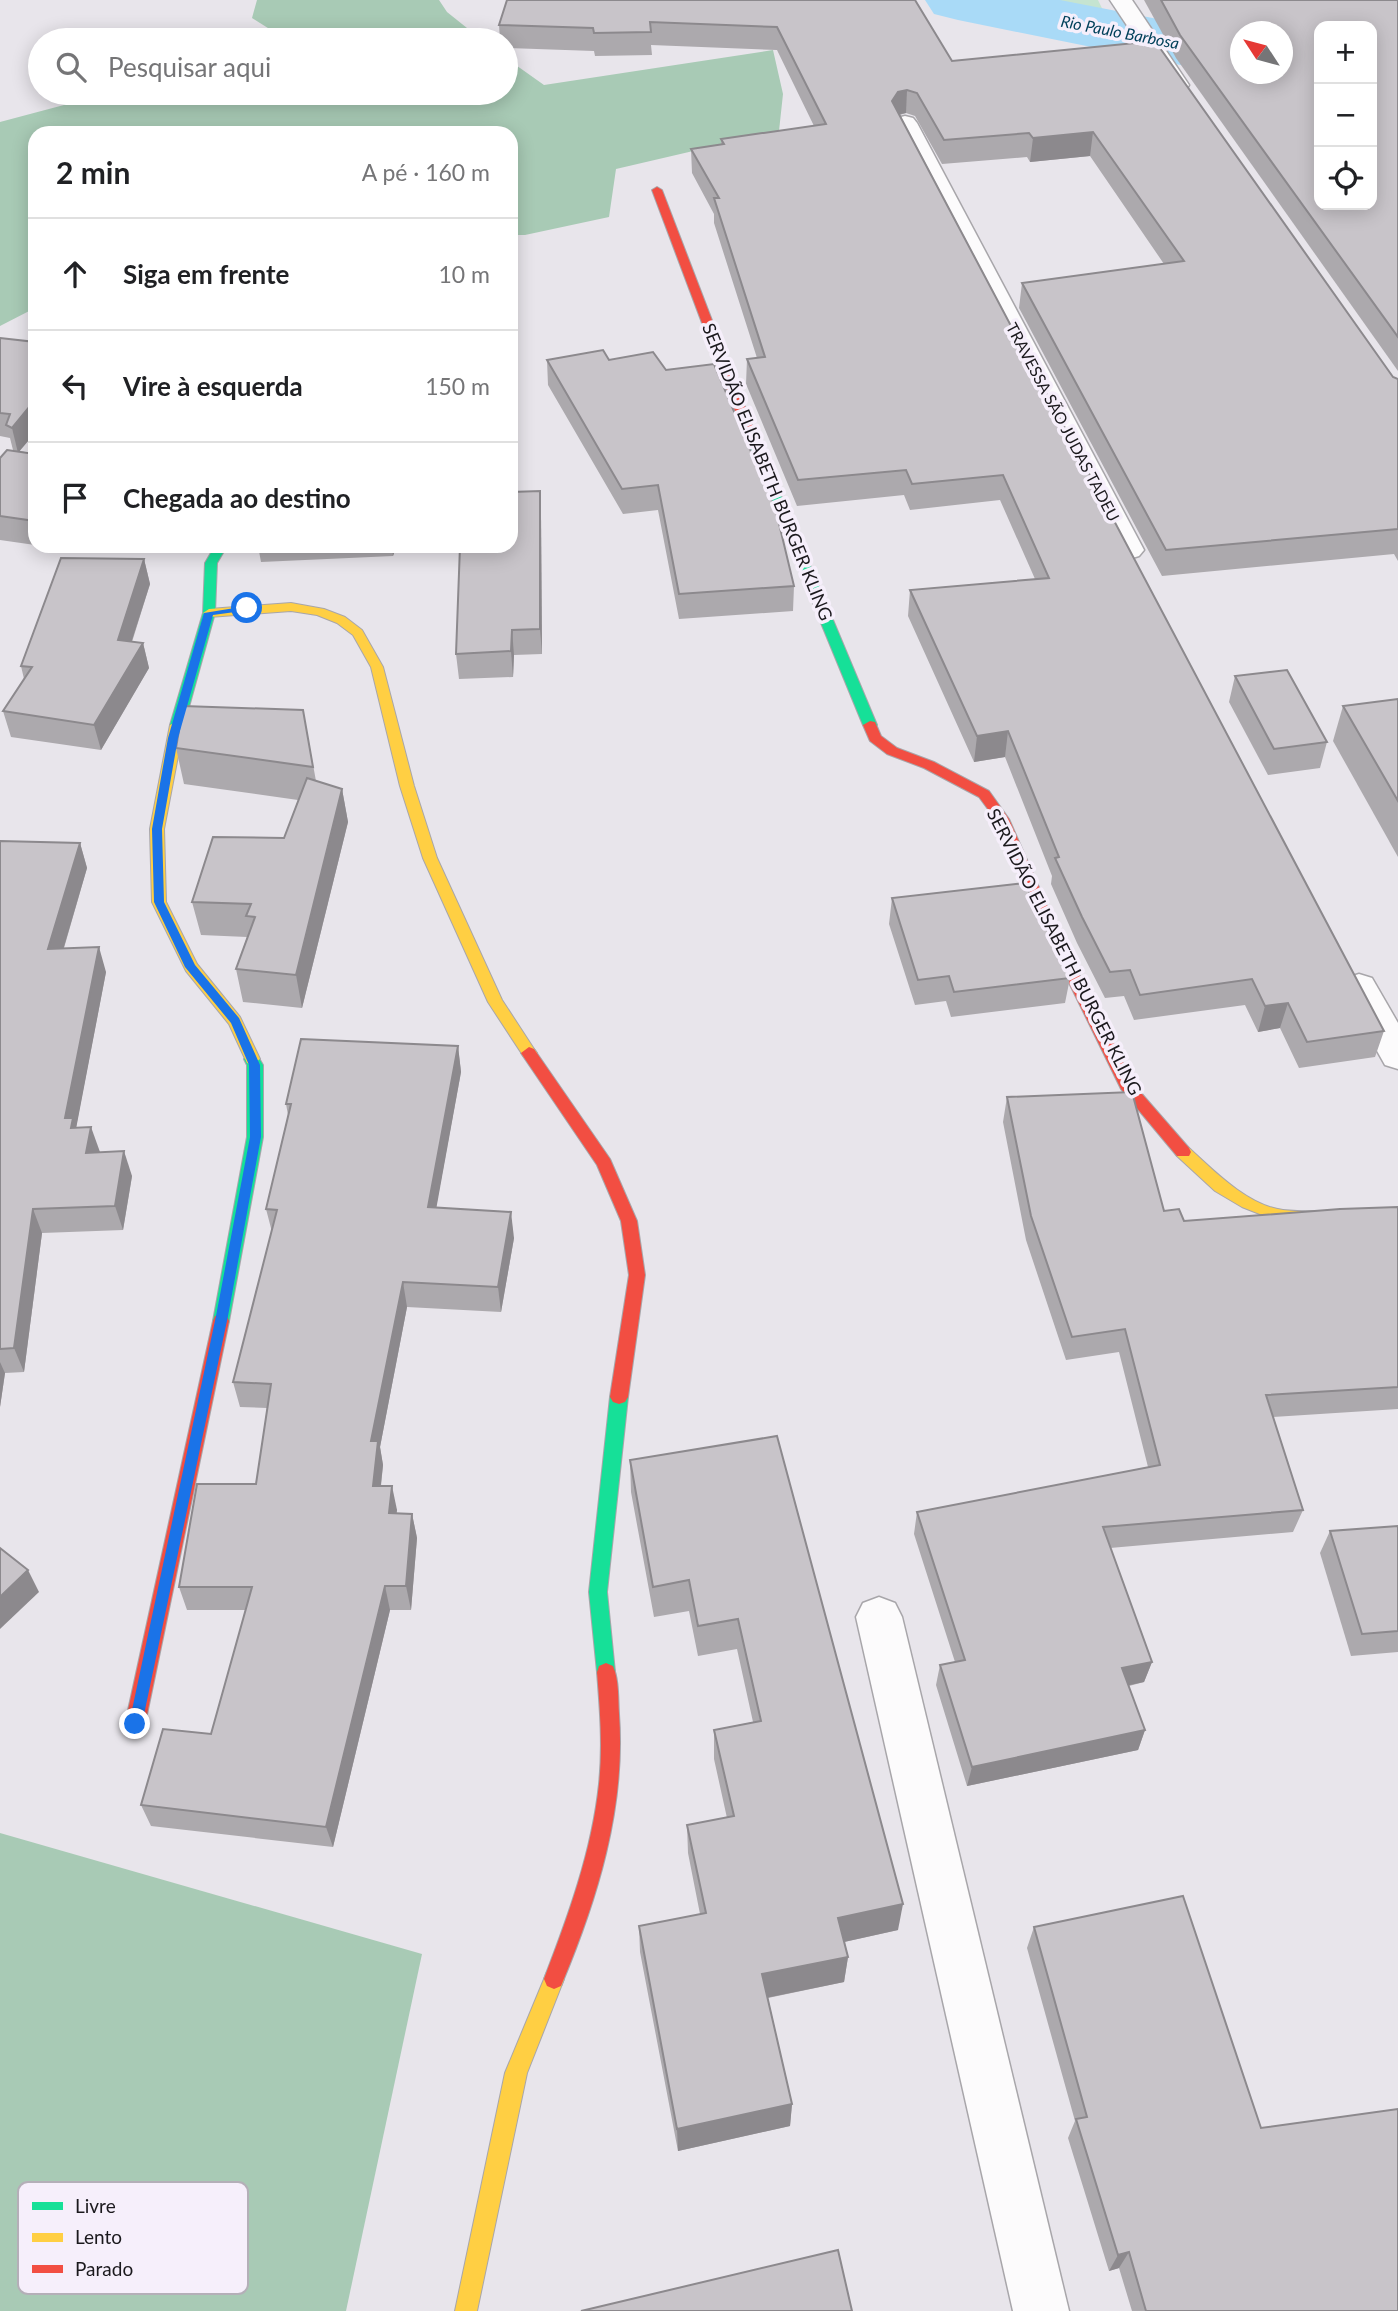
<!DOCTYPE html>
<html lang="pt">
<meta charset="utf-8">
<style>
:root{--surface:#fff;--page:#f2f2f2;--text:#202124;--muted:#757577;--line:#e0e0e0}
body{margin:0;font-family:Lato,sans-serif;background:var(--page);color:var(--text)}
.controls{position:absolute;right:21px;top:21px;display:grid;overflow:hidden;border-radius:14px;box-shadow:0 4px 18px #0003}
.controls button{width:63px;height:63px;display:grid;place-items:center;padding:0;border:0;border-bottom:2px solid var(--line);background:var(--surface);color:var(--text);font:35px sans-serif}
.compass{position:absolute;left:1230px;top:21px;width:63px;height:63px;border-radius:50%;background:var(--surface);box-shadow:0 4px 18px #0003;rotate:306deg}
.stop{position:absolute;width:21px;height:21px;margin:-16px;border:5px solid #1a73e8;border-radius:50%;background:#fff}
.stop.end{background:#1a73e8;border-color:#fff;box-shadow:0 2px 7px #0008}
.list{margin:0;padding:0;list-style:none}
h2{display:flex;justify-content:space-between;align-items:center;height:91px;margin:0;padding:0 28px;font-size:30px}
h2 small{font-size:23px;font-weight:400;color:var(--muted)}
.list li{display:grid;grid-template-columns:46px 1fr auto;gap:21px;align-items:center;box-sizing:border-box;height:112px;padding:0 28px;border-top:2px solid var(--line)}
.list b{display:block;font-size:26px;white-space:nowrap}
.list em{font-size:23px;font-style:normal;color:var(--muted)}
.icon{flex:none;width:38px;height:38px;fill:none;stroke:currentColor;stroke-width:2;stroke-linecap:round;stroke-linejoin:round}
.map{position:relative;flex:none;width:1398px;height:2311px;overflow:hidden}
.search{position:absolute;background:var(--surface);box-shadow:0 4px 18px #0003;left:28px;top:28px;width:490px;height:77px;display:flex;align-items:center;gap:18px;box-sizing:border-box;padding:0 24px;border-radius:38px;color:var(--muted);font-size:26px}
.panel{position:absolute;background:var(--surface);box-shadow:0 4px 18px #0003;left:28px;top:126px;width:490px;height:427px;border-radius:21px}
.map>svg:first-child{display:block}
.green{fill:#c5e4d1}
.forest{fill:#a8cab5}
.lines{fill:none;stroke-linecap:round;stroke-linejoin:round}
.river{fill:#a9daf7;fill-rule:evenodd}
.street-casing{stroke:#a8a6aa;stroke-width:3}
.fast-casing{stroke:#a8a6aa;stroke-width:2}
.slow-casing{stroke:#a8a6aa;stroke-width:2}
.jam-casing{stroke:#a8a6aa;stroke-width:2}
.street{fill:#fcfbfc;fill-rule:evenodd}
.fast{fill:#16e098;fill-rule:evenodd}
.slow{fill:#ffcf43;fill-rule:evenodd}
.jam{fill:#f24e42;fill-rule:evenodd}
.wall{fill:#aca9ad}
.shaded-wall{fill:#8c898d}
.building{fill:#c8c4c9;stroke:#8c898d;stroke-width:2;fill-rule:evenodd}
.route{fill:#1a73e8}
.labels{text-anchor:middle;stroke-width:7;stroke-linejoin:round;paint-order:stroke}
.far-water-label{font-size:16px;font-style:italic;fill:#01405a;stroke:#f6effb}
.far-street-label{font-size:16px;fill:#1b191d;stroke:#f6effb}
.street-label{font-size:18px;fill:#1b191d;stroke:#f6effb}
.key{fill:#f6effb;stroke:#b4afb8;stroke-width:2}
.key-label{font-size:19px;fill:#1b191d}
</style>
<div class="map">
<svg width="1398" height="2311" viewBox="0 0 1398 2311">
<rect width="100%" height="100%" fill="#e8e5eb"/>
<path class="green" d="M977,0H1098L1111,27L984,2Z"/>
<g class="forest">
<path d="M257,0H439L447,12L482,40H287L252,18Z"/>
<path d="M773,50L783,94L779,131L616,169L609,217L525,235H511V133H35V308L0,326V122L109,93H506V58L544,85Z"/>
<path d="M0,1833L422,1954L346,2311H0Z"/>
</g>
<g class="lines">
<path class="river" d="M925,0H1060L1240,35V74H1253L1240,77L958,20L934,14Z"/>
<defs>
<g id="street">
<path d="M1110,0H1132L1189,85L1186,90H1170Z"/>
<path d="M905,116L913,118L917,123L1144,550L1139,556L1129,559L1119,556L1114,550L893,123L897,118Z"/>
<path d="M1359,974L1372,978L1398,1023V1069L1385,1065L1341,987L1346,978Z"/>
<path d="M879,1597L895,1603L902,1617L1069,2311H1013L856,1617L863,1603Z"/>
</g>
<g id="fast">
<path d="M755,445L761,448L877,725L875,728L870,729L863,725L749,448Z"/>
<path d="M215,546H227L217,563L215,613L184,725L177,729L170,725L203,613L205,563Z"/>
<path d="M252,1053L257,1055L263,1065V1137L229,1321L227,1326L221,1328L215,1326L213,1321L247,1137V1065L244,1059Z"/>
<path d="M619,1390L625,1392L628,1397L607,1592L615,1672L613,1678L606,1681L599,1678L597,1672L589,1592L610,1397L613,1392Z"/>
</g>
<g id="slow">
<path d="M291,603L324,609L345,617L362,630L383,667L414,786L437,858L502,1000L534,1049L537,1053L534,1057H524L488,1002L423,858L400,786L371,667L353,635L337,623L317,615L291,611L209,617L203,613L209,609Z"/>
<path d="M177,721L184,725L164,829L166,902L197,964L240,1017L260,1059L252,1065L247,1063L229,1024L186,971L152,902L150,829L170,725Z"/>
<path d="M1183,1146L1189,1148C1213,1170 1248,1206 1283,1210C1319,1214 1361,1209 1398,1209V1221L1280,1222L1242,1207L1215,1191L1177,1156L1175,1152L1177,1148Z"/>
<path d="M554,1969L561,1972L564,1979L527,2073L477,2311H455L505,2073L547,1972Z"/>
</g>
<g id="jam">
<path d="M657,187L662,190L761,448L759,450L749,448L652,190Z"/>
<path d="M870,721L875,722L881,736L897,748L934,762L989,791L1009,819L1064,944L1135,1086L1189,1148L1191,1152L1189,1156H1177L1121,1089L1050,944L996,820L979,797L924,768L887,754L870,741L863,725Z"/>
<path d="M529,1047L534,1049L610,1159L637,1221L645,1275L628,1397L625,1402L619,1404L613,1402L610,1397L629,1275L621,1221L597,1165L521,1053Z"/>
<path d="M221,1314L227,1316L229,1321L145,1724L142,1730L135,1733L128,1730L125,1724L213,1321L215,1316Z"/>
<path d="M606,1663L613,1666C619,1680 618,1698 619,1714C626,1808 597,1900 561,1986L554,1989L547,1986L544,1979C568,1917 592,1851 599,1784C603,1747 600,1709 597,1672L599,1666Z"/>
</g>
</defs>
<use href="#street" class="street-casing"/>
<use href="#fast" class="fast-casing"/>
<use href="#slow" class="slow-casing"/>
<use href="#jam" class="jam-casing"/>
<use href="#street" class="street"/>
<use href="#fast" class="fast"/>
<use href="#slow" class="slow"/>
<use href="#jam" class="jam"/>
</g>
<g class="wall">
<path d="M915,0L952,61L1155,41L1393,377L1398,379V561L1394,554L1162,576L1019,308L1022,283L1164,264L1090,156L1030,162L1027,157L942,164L915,116L906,113L900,115L1384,1031L1375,1057L1299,1068L1280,1028L1258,1032L1245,1005L1134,1020L1124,996L1105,998L1077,943L1051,884L1052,876L1005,757L974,762L908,616L910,590L1035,579L1000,500L910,510L904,495L797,506L746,384L747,359L757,358L714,223V214L692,173L691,149L721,145V139L814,126L777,50L651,45L652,55L595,56L594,51L506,48V40H500L499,25Z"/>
<path d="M1144,0H1398V371L1176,58Z"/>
<path d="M0,338L20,451L35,454V545L0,540V458L15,451L13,450L10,438L0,436Z"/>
<path d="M547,360H609L794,586L793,611L679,619L658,510L623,514L548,385Z"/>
<path d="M540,491L541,516L542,654L514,655L513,677L459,679L456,654Z"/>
<path d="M258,546H396L393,556L261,562Z"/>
<path d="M144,559L150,584L132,642L143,643L149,668L101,750L11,737L3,711L24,679L21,666Z"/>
<path d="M1235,676L1327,742L1320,768L1268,775L1229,702Z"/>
<path d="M1398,699V857L1333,741L1343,706Z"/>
<path d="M303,710L316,781L342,789L348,822L302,1008L243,1002L236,969L247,937L201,935L192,902L284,838L298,800L184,784L176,748Z"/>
<path d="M0,841L80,843L87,868L64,948L106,972L76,1127L100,1152L99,1153L132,1176L123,1230L42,1233L24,1372L5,1373L0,1407Z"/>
<path d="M892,898L1070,978L1065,1003L951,1017L946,1001L915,1005L889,924Z"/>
<path d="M458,1046L461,1072L436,1207L514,1238L501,1312L407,1307L380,1447L383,1465L381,1486L397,1510L396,1513L412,1514L417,1538L411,1610H390L333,1847L151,1826L141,1805L211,1734L246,1610H187L179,1587L256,1484L267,1408L240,1407L233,1382L272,1232L266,1209L288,1115L286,1104Z"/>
<path d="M1007,1097L1164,1211L1184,1221L1398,1207V1409L1273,1417L1303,1510L1293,1532L1110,1548L1152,1662L1144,1682L1129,1686L1145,1730L1138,1750L967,1786L936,1685L940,1665L955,1662L914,1534L917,1512L1148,1467L1119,1352L1066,1360L1026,1240L1003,1122Z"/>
<path d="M777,1436L898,1930L844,1942L848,1957L844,1982L768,1998L792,2104L790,2126L678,2151L640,1952L639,1926L700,1914L688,1853L687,1825L727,1818L714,1759V1730L753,1722L737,1649L698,1656L689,1611L654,1617L631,1492L630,1460Z"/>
<path d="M1398,1526V1652L1351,1656L1320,1553L1330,1531Z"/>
<path d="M1034,1927L1261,2128L1398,2311H1132L1119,2268L1109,2271L1068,2138L1075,2121L1027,1948Z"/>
</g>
<g class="shaded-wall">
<path d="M907,90L906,113L896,115L892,101L898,92Z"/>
<path d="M1093,132L1090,156L1030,162L1033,138Z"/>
<path d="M35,400V433L18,453L12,428Z"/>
<path d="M540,491L541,516L542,654L540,629Z"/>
<path d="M392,546H396L393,556Z"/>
<path d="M144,559L150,584L124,665L118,640Z"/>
<path d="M512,630L514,655L513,677L511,651Z"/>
<path d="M143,643L149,668L101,750L94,725Z"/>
<path d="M1008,731L1005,757L974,762L977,736Z"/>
<path d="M342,789L348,822L302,1008L296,975Z"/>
<path d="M80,843L87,868L56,974L48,949Z"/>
<path d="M99,947L106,972L76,1129L81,1143L65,1118Z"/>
<path d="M1288,1003L1280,1028L1258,1032L1265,1006Z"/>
<path d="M458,1046L461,1072L432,1232L428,1207Z"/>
<path d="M91,1127L100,1152L95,1178L86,1153Z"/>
<path d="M124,1151L132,1176L123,1230L115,1206Z"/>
<path d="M33,1209L42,1233L24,1372L14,1348Z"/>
<path d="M511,1212L514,1238L501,1312L498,1287Z"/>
<path d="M403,1282L407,1307L380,1447L383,1465L378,1510L373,1486L371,1441Z"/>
<path d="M0,1362L5,1373L0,1407Z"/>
<path d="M392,1486L397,1510L394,1537L389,1513Z"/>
<path d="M412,1514L417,1538L411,1610L406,1586Z"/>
<path d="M28,1570L39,1592L0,1629V1597Z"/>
<path d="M385,1586L390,1610L333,1847L326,1827Z"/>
<path d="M1152,1662L1144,1682L1116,1688L1122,1668Z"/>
<path d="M1145,1730L1138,1750L967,1786L972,1767Z"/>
<path d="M903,1904L898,1930L835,1944L838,1918Z"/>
<path d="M848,1957L844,1982L761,1999L762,1974Z"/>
<path d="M792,2104L790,2126L678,2151L677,2129Z"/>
<path d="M1129,2252L1119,2268L1109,2271L1118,2255Z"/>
</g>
<g class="building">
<path d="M507,0H915L952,61L1155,41L1393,377L1398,379V529L1166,550L1022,283L1184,261L1093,132L1033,138L1029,133L944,140L917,93L907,90L898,92L892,101L1384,1031L1307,1042L1288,1003L1265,1006L1252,979L1140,995L1130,970L1110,972L1082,917L1055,858L1059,857L1008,731L977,736L910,590L1049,578L1003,475L912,484L906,470L798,480L747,359L765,357L714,198H719L691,149L724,144L721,139L826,124L777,27L650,22L651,32L594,33L593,28L499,25Z"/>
<path d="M1161,0H1398V337L1180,35ZM1319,26H1372V205H1319ZM1241,32H1283V74H1241Z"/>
<path d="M0,338L35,342V400L12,428L6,425L10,414L0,413Z"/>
<path d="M603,350L609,360L653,352L666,370L714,364L776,511L794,586L679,594L658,485L622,489L547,360Z"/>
<path d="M7,450L35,454V521L0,516V458Z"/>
<path d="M540,491V629L512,630L511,651L456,654L460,546H511V492Z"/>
<path d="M61,558L144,559L118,640L143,643L94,725L3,711L32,667L21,666Z"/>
<path d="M1287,670L1327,742L1274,749L1235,676Z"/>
<path d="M1398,699V801L1343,706Z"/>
<path d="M183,706L303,710L313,767L176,748Z"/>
<path d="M307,778L342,789L296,975L236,969L255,917L246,916L251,904L192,902L213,837L284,838Z"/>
<path d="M0,841L80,843L48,949L99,947L65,1118H73L71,1128L91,1127L86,1153L124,1151L115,1206L33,1209L14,1348L0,1349Z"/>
<path d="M1025,883L1070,978L954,992L949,976L918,980L892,898Z"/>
<path d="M301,1039L458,1046L428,1207L511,1212L498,1287L403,1282L371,1441H378L373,1486H392L389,1513L412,1514L406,1586H385L326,1827L141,1805L163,1729L211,1734L252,1587H179L197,1484H256L271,1384L233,1382L277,1210L266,1209L291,1104H286Z"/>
<path d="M1132,1092L1164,1211L1179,1209L1184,1221L1340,1209L1398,1207V1387L1266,1395L1303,1510L1103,1527L1152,1662L1122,1668L1145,1730L972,1767L940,1665L965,1660L917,1512L1160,1465L1125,1329L1072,1337L1031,1216L1007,1097Z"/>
<path d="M777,1436L903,1904L838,1918L848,1957L762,1974L792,2104L677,2129L639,1926L706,1913L687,1825L734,1816L714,1730L761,1721L738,1619L698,1626L689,1580L653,1587L630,1460Z"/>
<path d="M1398,1526V1631L1362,1634L1330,1531Z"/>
<path d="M0,1548L28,1570L0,1597Z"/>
<path d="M1183,1896L1261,2128L1398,2109V2311H1146L1129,2252L1118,2255L1076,2119L1087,2117L1034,1927Z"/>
<path d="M838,2250L852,2311H581Z"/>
</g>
<path class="route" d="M247,606L251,608L250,610L213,615L178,738L162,829L164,902L195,965L239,1018L260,1065L261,1137L228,1316L142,1724L135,1731L129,1724L216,1316L250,1137L249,1065L231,1023L185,967L154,902L152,829L168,738L204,613Z"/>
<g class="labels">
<g class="far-water-label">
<text transform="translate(1120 32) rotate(11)" y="6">Rio Paulo Barbosa</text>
</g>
<g class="far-street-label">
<text transform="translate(1063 422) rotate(62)" y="6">TRAVESSA SÃO JUDAS TADEU</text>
</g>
<g class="street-label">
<text transform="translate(767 472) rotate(68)" y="6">SERVIDÃO ELISABETH BURGER KLING</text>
<text transform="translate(1064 952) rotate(63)" y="6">SERVIDÃO ELISABETH BURGER KLING</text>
</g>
</g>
<rect x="18" y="2182" width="230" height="112" rx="10" class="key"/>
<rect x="32" y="2202" width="31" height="8" fill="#16e098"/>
<rect x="32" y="2233" width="31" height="9" fill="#ffcf43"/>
<rect x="32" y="2265" width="31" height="8" fill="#f24e42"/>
<g class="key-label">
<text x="75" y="2213">Livre</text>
<text x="75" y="2244">Lento</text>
<text x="75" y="2276">Parado</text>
</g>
</svg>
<div class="controls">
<button>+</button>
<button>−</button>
<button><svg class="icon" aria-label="locate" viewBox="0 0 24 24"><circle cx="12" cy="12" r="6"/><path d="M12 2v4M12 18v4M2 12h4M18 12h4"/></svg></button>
</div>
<svg class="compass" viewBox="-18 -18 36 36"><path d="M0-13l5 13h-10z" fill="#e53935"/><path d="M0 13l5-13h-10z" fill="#757577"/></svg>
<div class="stop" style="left:247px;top:608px"></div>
<div class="stop end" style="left:135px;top:1724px"></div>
<div class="search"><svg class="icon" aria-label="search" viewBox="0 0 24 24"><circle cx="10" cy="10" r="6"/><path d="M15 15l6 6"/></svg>Pesquisar aqui</div>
<section class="panel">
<h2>2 min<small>A pé · 160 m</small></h2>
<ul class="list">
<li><svg class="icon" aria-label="ahead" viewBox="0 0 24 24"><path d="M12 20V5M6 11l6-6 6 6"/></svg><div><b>Siga em frente</b></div><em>10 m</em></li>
<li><svg class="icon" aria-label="left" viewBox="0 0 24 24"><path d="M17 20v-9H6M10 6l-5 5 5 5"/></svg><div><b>Vire à esquerda</b></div><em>150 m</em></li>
<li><svg class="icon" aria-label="arrive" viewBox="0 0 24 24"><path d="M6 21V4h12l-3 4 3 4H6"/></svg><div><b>Chegada ao destino</b></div></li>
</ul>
</section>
</div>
